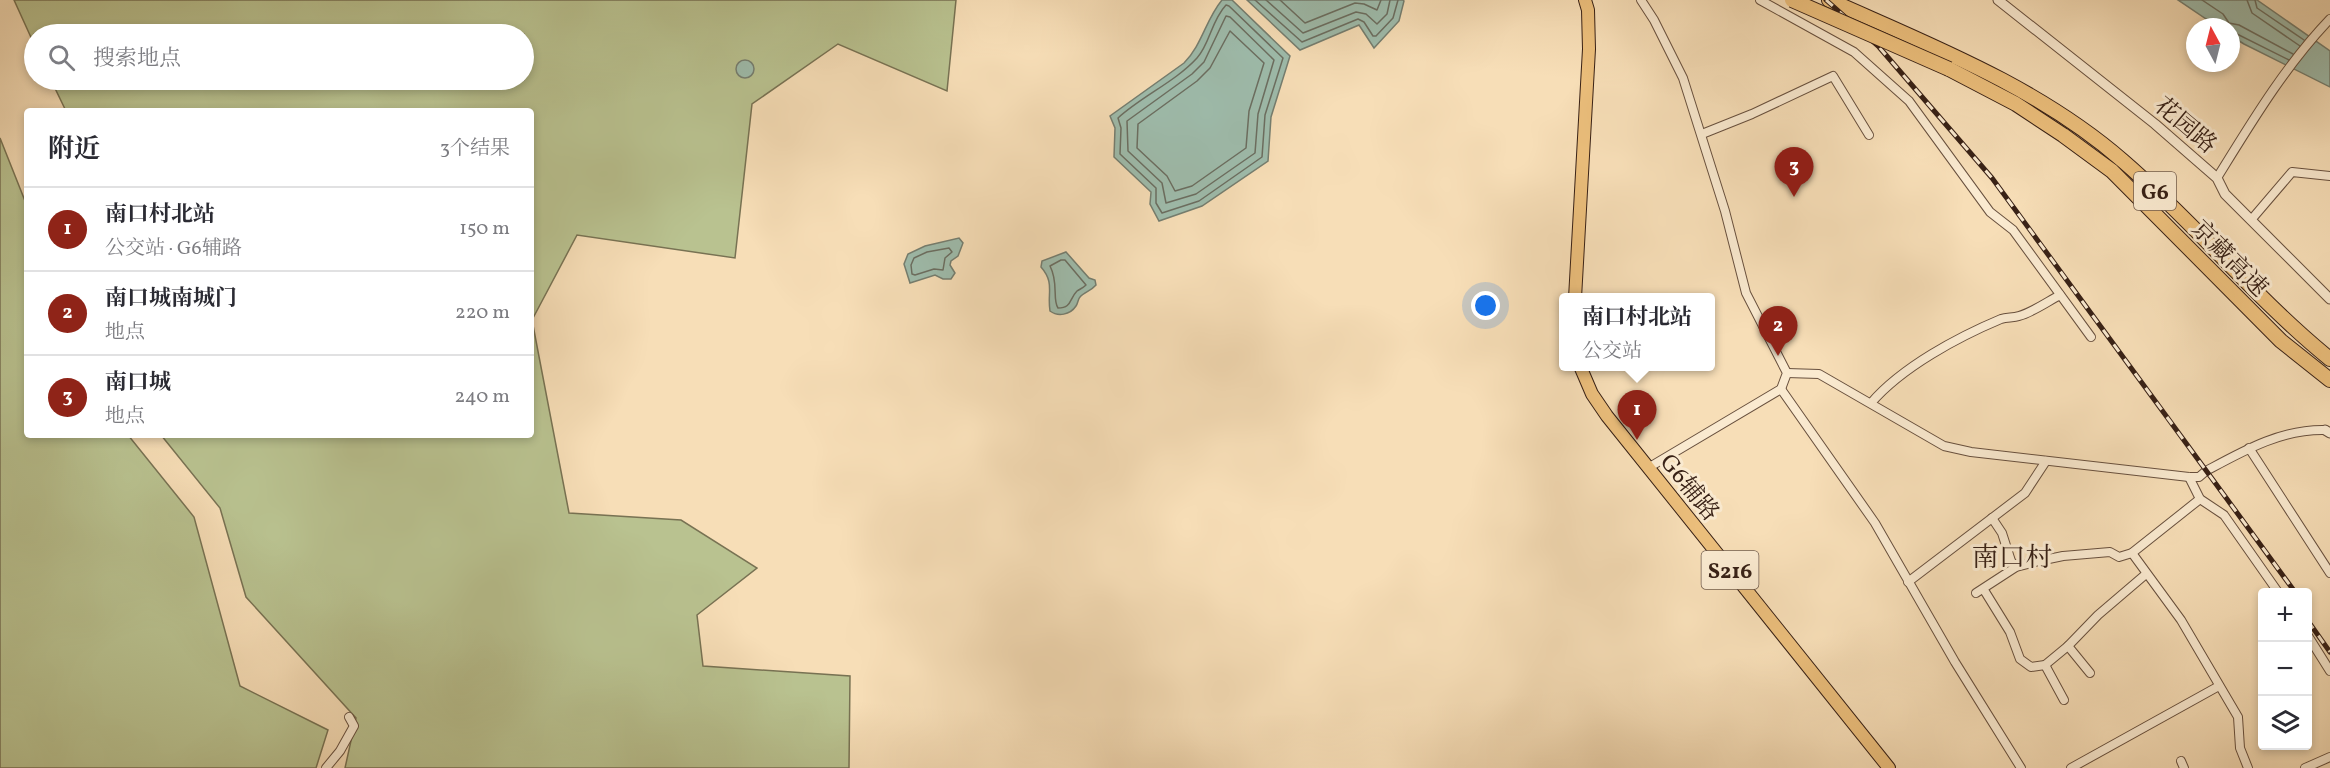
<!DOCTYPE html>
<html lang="zh">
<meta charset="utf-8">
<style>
:root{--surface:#fff;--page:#f7f7f7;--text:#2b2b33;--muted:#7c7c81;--line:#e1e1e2;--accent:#8f2418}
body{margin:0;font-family:Vollkorn,"Noto Serif SC",serif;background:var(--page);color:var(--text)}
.controls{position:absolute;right:18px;bottom:18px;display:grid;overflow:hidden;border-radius:6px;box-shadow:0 3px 9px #0003}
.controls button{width:54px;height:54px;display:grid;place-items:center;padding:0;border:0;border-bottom:2px solid var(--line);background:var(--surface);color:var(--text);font:30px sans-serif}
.compass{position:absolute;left:2186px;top:18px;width:54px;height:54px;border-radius:50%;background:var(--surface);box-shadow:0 3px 9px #0003;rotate:353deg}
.you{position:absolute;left:1486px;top:306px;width:21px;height:21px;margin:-15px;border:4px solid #fff;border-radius:50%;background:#1a73e8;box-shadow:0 0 0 9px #1a73e833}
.badge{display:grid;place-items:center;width:39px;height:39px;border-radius:50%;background:var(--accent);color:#fff;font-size:20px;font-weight:700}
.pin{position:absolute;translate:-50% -50px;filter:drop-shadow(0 2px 3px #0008)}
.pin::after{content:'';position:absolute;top:32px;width:21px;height:18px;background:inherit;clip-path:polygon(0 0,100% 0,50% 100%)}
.popup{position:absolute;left:1559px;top:293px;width:156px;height:78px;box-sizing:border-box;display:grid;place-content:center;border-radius:6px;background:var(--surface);filter:drop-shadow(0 2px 4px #0005);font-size:20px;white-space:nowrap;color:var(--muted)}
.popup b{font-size:22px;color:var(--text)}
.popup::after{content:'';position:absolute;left:50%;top:100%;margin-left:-12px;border:12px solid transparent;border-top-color:var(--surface)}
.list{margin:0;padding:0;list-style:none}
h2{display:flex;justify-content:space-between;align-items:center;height:78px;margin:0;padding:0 24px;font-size:26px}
h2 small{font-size:20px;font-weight:400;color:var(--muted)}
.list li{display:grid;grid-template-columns:39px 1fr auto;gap:18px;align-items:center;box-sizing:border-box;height:84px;padding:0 24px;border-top:2px solid var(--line)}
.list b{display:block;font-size:22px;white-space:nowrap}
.list p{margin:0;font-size:20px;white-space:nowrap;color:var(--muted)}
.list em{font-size:20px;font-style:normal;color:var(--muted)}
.icon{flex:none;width:33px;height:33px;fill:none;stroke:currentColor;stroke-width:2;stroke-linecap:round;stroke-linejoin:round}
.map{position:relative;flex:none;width:2330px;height:768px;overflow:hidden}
.search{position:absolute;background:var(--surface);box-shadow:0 3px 9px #0003;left:24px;top:24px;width:510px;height:66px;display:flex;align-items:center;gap:15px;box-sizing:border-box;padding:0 21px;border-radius:33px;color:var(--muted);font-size:22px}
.panel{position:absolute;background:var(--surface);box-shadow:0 3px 9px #0003;left:24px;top:108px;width:510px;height:330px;border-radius:6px}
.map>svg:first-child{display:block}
.green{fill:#b9c290;stroke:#787253;stroke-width:1.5}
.water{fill:#9ebcac;stroke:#757e70;stroke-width:1.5}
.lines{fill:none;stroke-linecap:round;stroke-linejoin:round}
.shore{stroke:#6b6e61;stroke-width:1.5}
.minor-casing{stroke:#68503e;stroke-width:10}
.tertiary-casing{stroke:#68503e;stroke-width:11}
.primary-casing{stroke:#382116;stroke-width:14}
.motorway-casing{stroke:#382116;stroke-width:16}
.minor{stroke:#faead0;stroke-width:8}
.tertiary{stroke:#faead0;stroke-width:9}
.primary{stroke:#ecbf7c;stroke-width:12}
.motorway{stroke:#ecbf7c;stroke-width:14}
.rail-casing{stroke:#382116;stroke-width:5}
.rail{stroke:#faead0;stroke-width:3;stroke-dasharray:9;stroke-linecap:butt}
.motorway-bridge-casing{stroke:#382116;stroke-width:16;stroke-linecap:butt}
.motorway-bridge{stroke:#ecbf7c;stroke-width:14}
.labels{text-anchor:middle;stroke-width:6;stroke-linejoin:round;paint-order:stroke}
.shield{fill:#faead0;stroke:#725d4e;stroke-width:1.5}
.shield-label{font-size:22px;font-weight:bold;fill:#382116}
.street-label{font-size:24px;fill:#382116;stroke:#faead0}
.quarter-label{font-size:27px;fill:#382116;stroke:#faead0}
</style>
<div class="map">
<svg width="2330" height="768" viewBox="0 0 2330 768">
<rect width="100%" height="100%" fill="#f7deb7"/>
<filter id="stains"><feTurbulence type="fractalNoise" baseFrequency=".00333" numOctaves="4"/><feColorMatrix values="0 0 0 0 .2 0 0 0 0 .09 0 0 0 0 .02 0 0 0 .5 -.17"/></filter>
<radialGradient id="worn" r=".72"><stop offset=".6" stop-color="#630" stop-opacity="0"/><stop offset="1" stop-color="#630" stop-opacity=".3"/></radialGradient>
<g class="green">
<path d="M14,0H956L947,91L838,44L752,104L735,258L577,235L532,320L569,513L681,520L757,568L697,615L703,666L850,676L849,768H345L356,718L246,597L220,508L161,435H531V111H66L51,80H524V34H34V44Z"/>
<path d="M0,138L27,206V435H128L194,517L240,686L328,730L316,768H0Z"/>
</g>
<g class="water">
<path d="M1222,0H1232L1290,56L1271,117L1268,161L1202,206L1159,221L1150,204L1151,192L1114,157L1115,128L1110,116L1184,63C1202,45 1206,19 1222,0Z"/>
<path d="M1247,0H1403L1404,1L1399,21L1374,48L1359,25L1300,50Z"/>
<path d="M2178,0H2257L2330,51V87L2244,44L2231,36V27H2218Z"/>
<circle cx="745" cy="69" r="9"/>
<path d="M959,238L963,243L958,256L951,261L950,265L955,273L951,279H943L935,275L910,283L904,264L908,254L925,246Z"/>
<path d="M1066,252L1089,278L1095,280L1096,285C1091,291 1084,292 1080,297C1078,299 1078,303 1076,306C1070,315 1058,317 1050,311C1047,293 1055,283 1041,267L1042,261Z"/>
</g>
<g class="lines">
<g class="shore">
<path d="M1255,0L1302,42L1358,19L1364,22L1373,36H1376L1393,18L1398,0"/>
<path d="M1266,0L1303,33L1356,12L1366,14L1377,24L1387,14L1390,0"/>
<path d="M1280,0L1305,23L1355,3L1364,4L1377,10L1381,0"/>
<path d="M2202,0L2223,14L2229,23L2239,25L2293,54"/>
<path d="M2247,0L2252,13L2300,46"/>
<path d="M2255,0L2257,8L2304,40"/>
<path d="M1226,5L1229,6L1283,58L1265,115L1262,157L1199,201L1162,213L1156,203V188L1120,154L1121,128L1118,118C1142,96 1175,82 1197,58C1210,44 1211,21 1226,5Z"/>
<path d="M1226,16L1230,17L1274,60L1258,114L1255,153L1196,194L1166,203L1162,183L1128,151L1127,121L1192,74L1204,62Z"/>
<path d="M1230,31L1264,63L1249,111L1246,148L1192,186L1175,191L1167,176L1137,148L1138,124L1197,81L1210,68Z"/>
<path d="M2231,31L2289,60"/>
<path d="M949,248L952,252L945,258L943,270L934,269L915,275L912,274L911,265L914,258L927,252Z"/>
<path d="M1061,260H1065L1086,285C1083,288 1080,289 1077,291C1069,299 1072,308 1058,308C1052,299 1059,283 1050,266Z"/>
</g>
<defs>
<g id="minor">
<path d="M1641,0L1654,20L1683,78L1725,211L1746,293L1787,373L1781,389L1648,468"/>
<path d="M1760,0L1854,52L1909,101L1990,212L2013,230L2091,337"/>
<path d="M1702,134L1752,114L1833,76L1869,135"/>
<path d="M2217,178C2251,123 2285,66 2330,19"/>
<path d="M2251,220L2292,172L2330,176"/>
<path d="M1787,373L1819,374L1944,446L1971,452L2189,477H2199L2206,471C2243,451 2281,429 2325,430"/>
<path d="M1781,389L1875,523L1955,662L2021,768"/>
<path d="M1871,403C1902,367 1958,337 2001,319C2007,317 2013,318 2019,316C2033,312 2047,302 2060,295"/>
<path d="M2249,448L2330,573"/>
<path d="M2189,477L2200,499L2224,515L2278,592"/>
<path d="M1992,518L2002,533L2011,561L2016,567"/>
<path d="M2132,553L2181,620L2238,717L2240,748L2248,768"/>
<path d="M1908,582L2025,493L2046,461"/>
<path d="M1984,590L2010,632L2020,659L2031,667L2045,665L2068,646L2098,615L2146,574"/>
<path d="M1976,593L2016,567L2039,561L2063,556L2110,552L2119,557L2132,553L2200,499"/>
<path d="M2308,636L2330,671"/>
<path d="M2068,646L2090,673"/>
<path d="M2045,665L2064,700"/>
<path d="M2181,761L2184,768"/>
<path d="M326,768L340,751L354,726L349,717"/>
<path d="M2071,768L2219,686"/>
<path d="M2305,768L2330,757"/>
</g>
<g id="tertiary">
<path d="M1998,0L2155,124L2217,178L2225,194L2330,299"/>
<path d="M2325,430L2330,433"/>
</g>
<g id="primary">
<path d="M1575,298L1589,49L1588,10L1585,0"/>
<path d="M1580,366L1592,394L1607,416L1889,768"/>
</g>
<g id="motorway">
<path d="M1829,0C1932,46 2038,87 2123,161C2195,223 2256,299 2330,359"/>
<path d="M1949,69L2016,104L2063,135L2112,171L2281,341L2330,380"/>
</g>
</defs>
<use href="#minor" class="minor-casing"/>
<use href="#tertiary" class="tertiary-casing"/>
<use href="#primary" class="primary-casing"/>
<use href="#motorway" class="motorway-casing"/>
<use href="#minor" class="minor"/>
<use href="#tertiary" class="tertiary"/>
<use href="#primary" class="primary"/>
<use href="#motorway" class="motorway"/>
<defs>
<g id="rail">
<path d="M1826,0L1879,47L1992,178L2295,592"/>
<path d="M2308,621L2330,652"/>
</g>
</defs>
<use href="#rail" class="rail-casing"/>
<use href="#rail" class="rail"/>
<defs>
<path id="motorway-bridge" d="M1792,0L1949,69"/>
</defs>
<use href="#motorway-bridge" class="motorway-bridge-casing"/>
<use href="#motorway-bridge" class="motorway-bridge"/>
</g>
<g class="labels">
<g class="shield">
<rect x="2134" y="172" width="42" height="38" rx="4.5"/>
<rect x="1701.5" y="551" width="57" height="38" rx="4.5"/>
</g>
<g class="shield-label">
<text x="2155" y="199">G6</text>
<text x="1730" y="578">S216</text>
</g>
<g class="street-label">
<text transform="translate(2186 125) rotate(40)" y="8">花园路</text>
<text transform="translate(2230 258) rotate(45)" y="8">京藏高速</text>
<text transform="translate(1690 487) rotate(51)" y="8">G6辅路</text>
</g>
<g class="quarter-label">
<text x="2012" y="566">南口村</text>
</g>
</g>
<rect width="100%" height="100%" filter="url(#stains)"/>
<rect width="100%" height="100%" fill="url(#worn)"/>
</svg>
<div class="controls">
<button>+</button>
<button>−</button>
<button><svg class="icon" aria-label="layers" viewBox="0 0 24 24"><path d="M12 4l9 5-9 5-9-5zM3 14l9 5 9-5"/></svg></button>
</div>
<svg class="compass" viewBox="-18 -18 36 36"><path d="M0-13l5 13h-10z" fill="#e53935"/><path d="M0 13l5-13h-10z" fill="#7c7c81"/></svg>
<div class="you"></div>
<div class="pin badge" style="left:1637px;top:440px">1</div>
<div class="popup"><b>南口村北站</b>公交站</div>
<div class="pin badge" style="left:1778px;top:356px">2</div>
<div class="pin badge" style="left:1794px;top:197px">3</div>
<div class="search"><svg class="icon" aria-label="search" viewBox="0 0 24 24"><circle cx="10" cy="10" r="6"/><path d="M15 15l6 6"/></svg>搜索地点</div>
<section class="panel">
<h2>附近<small>3个结果</small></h2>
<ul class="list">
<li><span class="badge">1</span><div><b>南口村北站</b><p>公交站 · G6辅路</p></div><em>150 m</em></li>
<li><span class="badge">2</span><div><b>南口城南城门</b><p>地点</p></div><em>220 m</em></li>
<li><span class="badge">3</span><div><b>南口城</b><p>地点</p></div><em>240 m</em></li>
</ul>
</section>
</div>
